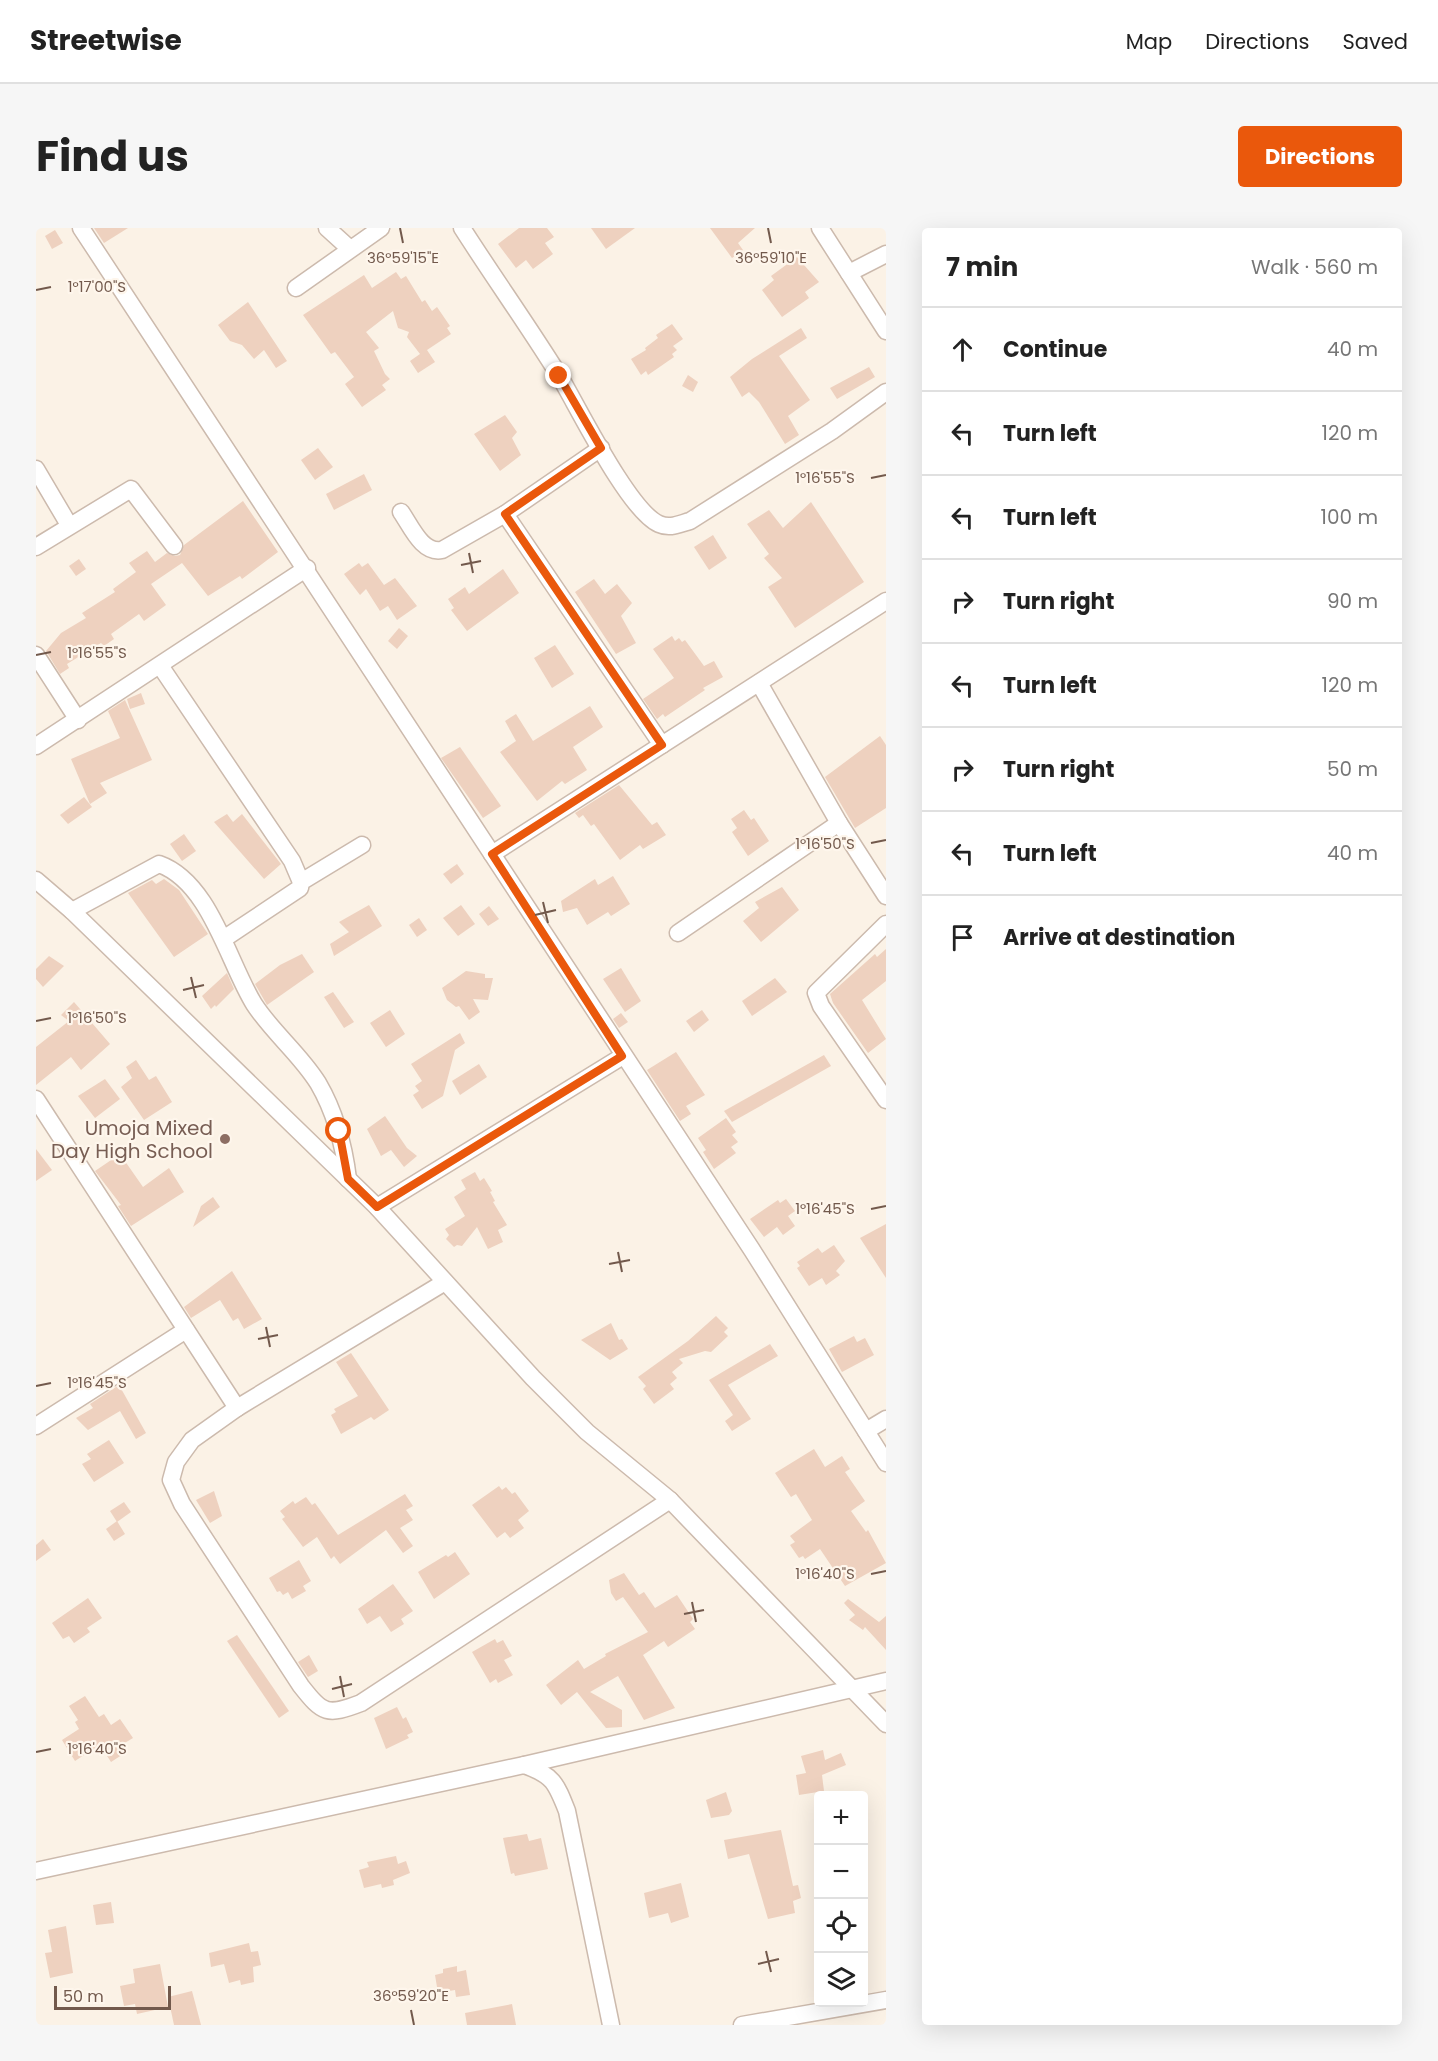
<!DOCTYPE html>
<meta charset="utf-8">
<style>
:root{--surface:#fff;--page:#f6f6f6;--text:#222;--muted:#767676;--line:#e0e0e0;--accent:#ea580c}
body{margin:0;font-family:Poppins,sans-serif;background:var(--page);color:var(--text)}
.controls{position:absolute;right:18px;bottom:18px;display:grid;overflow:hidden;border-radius:6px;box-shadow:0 6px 24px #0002}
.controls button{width:54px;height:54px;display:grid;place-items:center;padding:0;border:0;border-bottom:2px solid var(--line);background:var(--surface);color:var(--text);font:30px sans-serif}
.scale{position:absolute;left:18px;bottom:15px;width:117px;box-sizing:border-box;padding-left:6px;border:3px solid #72594c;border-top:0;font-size:16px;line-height:21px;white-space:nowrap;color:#72594c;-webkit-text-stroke:4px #fef6ec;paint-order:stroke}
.stop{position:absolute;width:18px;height:18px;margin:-14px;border:4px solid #ea580c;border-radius:50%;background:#fff}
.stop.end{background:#ea580c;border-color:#fff;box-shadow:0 2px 6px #0008}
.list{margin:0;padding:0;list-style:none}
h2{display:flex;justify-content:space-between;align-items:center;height:78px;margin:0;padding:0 24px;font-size:26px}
h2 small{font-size:20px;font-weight:400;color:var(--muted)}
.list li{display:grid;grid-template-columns:39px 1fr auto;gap:18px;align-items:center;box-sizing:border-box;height:84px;padding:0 24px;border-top:2px solid var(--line)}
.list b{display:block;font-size:22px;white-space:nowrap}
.list em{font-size:20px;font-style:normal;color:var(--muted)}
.icon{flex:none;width:33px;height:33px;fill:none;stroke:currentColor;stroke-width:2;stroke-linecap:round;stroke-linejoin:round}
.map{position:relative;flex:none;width:850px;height:1797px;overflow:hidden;border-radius:6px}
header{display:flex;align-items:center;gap:36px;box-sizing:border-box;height:84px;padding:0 30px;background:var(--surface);border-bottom:2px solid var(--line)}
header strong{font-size:28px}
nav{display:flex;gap:33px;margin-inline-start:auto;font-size:21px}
.intro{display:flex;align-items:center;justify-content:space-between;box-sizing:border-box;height:144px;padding:0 36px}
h1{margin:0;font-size:42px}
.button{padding:15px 27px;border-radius:6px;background:var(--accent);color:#fff;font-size:21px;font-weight:700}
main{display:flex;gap:36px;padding:0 36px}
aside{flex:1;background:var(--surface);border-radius:6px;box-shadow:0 6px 24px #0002}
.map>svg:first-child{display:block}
.building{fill:#eed1bf}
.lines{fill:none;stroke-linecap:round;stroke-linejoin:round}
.minor-casing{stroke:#ccbaad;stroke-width:19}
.minor{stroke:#fff;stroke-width:16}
.route{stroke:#ea580c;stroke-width:8}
.ticks{fill:none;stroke:#72594c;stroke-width:2}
.education-dot{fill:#8d6e63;stroke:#fef6ec;stroke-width:2}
.labels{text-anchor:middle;stroke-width:4.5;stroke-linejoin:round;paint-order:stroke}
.education-label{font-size:20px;fill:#785e54;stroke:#fef6ec;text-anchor:end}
.ticks-label{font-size:15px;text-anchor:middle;fill:#72594c;stroke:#fef6ec;stroke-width:4.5;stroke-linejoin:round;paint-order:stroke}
</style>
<header>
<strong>Streetwise</strong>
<nav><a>Map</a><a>Directions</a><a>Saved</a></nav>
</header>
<div class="intro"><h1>Find us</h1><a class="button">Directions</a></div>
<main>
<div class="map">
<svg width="850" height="1797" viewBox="0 0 850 1797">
<rect width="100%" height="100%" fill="#fbf2e6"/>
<g class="building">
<path d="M58,0H92L68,15Z"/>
<path d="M483,0H511L518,9L509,15L517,26L497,41L490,32L480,40L462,16Z"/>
<path d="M555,0H599L570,21Z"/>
<path d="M674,0H719L702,15L707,22L696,30Z"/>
<path d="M19,2L27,15L16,21L9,8Z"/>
<path d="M761,29L783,54L769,64L773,70L746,89L726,62L738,52L735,48Z"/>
<path d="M360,44L365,51L370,48L386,74L389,72L396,83L401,79L414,98L411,100L415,106L391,122L399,134L382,145L374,133L384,126L371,109L373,104L362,100L357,83L330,104L343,120L338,123L349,146L354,151L346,157L350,162L326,179L309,156L318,149L299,124L295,126L267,87L328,47L336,60Z"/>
<path d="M212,74L251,133L240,140L228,122L218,131L206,117L194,113L182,97Z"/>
<path d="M636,96L647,111L637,118L641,122L636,126L638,129L612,147L610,143L605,147L595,131L610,122L609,120L622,110L620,107Z"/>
<path d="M765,100L771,110L743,128L774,172L752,188L763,207L749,216L723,174L713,164L706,169L694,149L716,131Z"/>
<path d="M833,139L839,149L801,171L794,160Z"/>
<path d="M652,147L662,154L657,164L646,158Z"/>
<path d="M469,187L481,204L476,210L485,227L464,243L438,206Z"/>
<path d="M282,220L297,239L279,252L265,232Z"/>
<path d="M328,246L336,262L298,282L290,266Z"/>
<path d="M207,273L242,324L206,351L204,348L172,368L146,335L115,356L130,377L108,393L103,386L75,406L78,411L68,418L65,415L31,436L33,440L24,446L10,423L25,405L50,390L46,385L79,364L77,361L100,344L93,335L111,323L119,334L131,325L139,328L144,327L148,317Z"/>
<path d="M775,274L828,354L759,400L732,359L746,350L728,330L733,326L711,296L733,282L747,300Z"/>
<path d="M677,307L691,330L673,342L658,319Z"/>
<path d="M43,331L50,341L40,348L33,338Z"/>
<path d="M323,335L326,339L332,335L348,357L359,350L381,378L361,392L352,378L344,383L330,361L324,367L308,346Z"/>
<path d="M467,341L483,365L431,403L415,382L418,380L412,371L429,359L433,366Z"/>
<path d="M558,351L569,366L581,356L596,375L585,388L600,415L580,426L539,364Z"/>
<path d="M363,400L372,408L361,421L352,413Z"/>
<path d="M636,408L639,413L643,410L646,414L649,412L668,438L678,433L687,449L667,460L669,462L629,489L627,486L621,491L607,471L638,450L617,421Z"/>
<path d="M519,417L538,446L516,460L498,430Z"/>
<path d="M105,465L109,476L94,481L91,471Z"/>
<path d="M89,472L116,532L64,555L71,565L54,576L35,531L84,510L72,483Z"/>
<path d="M554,478L567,499L537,519L551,542L529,556L526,553L501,573L464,524L480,513L469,493L480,486L497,513Z"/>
<path d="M844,508L850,517V580L819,600L789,549Z"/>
<path d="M424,519L465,578L447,590L405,530Z"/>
<path d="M583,557L616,597L621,594L630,607L607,621L604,617L584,632L558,596L555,598L547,587L543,590L539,585Z"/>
<path d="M48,569L56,579L32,596L24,587Z"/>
<path d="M708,582L715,592L718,590L733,613L712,628L696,604L701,600L695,591Z"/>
<path d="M191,586L197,594L206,586L245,636L228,651L178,594Z"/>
<path d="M148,606L160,623L146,633L134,616Z"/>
<path d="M421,636L428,646L415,656L407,646Z"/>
<path d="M577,648L594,676L575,688L572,684L551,697L541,680L527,684L525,673L559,651L562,657Z"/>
<path d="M128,651L143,662L172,706L138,729L92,665L116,652L120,656Z"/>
<path d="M746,659L763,682L725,714L707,693L723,680L719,674Z"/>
<path d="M333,677L346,698L298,728L294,716L313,704L303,694Z"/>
<path d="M425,677L439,696L422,708L407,690Z"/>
<path d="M453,678L463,691L452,698L443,686Z"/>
<path d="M383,690L391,702L381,709L373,697Z"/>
<path d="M850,721V753L826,772L850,811L832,825L797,775L794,766L839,726L841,729Z"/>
<path d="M266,726L278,744L231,777L219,756L244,737Z"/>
<path d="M13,728L28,738L7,759L0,751V741Z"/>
<path d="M585,740L605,773L589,784L567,751Z"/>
<path d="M430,743L449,746V750H457L452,772L437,771L444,784L433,792L423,778L420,779L411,772L406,760Z"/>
<path d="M191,745L198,761L180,779L179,777L175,781L166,768Z"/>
<path d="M739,750L751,764L716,788L706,773Z"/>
<path d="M297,764L318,794L308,800L288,769Z"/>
<path d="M38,774L74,816L45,842L35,829L0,857V819L33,793L25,787Z"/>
<path d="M354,782L369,806L350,819L334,795Z"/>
<path d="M666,782L673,792L658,804L650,793Z"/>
<path d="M585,785L592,794L583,800L577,791Z"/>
<path d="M424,805L429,815L419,822L407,868L386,881L377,867L383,863L379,858L386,853L375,836Z"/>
<path d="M640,824L669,867L650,878L655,886L644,893L611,842Z"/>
<path d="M788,827L795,838L696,894L688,883Z"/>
<path d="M100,832L113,852L120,848L136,874L108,892L85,859L96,850L90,839Z"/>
<path d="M443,836L451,849L424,867L416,853Z"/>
<path d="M69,851L84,871L59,890L42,868Z"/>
<path d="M349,888L371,920L381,928L368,939L355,922L345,928L331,901Z"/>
<path d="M690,890L700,904L696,907L702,914L695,919L700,925L678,941L667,924L670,922L662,910Z"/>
<path d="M0,921L16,942L0,953Z"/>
<path d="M84,926L107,959L133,940L148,964L95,998L82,978L85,977L59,943Z"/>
<path d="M439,944L444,953L448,950L456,963L454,964L459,973L457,974L471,997L462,1002L467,1014L452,1021L441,999L426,1018L421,1017L418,1019L410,1011L413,1007L409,1001L429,988L418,969L430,961L425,952Z"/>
<path d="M177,969L184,979L157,999L165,978Z"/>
<path d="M750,971L759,983L752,988L759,998L747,1007L741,999L728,1009L714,991L742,972L744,975Z"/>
<path d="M850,996V1050L824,1010Z"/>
<path d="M798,1017L809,1033L800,1043L804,1047L790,1057L786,1050L773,1058L761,1040L764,1038L761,1034L782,1020L786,1025Z"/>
<path d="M196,1043L226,1091L208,1101L202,1090L197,1093L184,1072L155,1090L148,1079Z"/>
<path d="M680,1088L692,1100L688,1104L692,1108L675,1124L669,1123L643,1131L647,1135L636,1144L641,1150L634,1156L638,1161L618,1176L607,1161L610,1158L602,1149L652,1113Z"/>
<path d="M575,1095L583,1112L586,1111L592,1121L574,1132L545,1112Z"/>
<path d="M818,1108L821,1114L829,1110L838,1127L806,1144L793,1121Z"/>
<path d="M734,1116L742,1128L692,1157L715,1191L696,1203L689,1193L697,1187L673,1152Z"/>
<path d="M315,1125L353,1182L338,1192L335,1189L305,1206L295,1187L300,1184L298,1181L322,1168L300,1134Z"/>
<path d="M83,1157L110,1205L100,1211L84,1183L52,1202L40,1190L57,1180L54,1176Z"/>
<path d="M73,1212L88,1235L58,1254L46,1236L55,1231L51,1226Z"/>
<path d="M778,1221L789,1239L806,1228L814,1241L809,1244L829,1273L815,1283L830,1304L832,1302L850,1335L809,1358L784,1321L769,1331L767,1328L763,1330L754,1317L759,1314L754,1308L776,1292L760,1266L755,1269L739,1245Z"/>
<path d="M463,1258L466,1262L470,1259L476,1266L479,1264L493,1283L482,1292L488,1300L474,1310L469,1304L461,1310L436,1277Z"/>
<path d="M178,1263L186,1288L174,1295L160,1272Z"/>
<path d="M369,1266L377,1278L370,1282L377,1292L364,1300L377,1318L367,1325L350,1302L304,1336L298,1328L295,1331L281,1309L267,1319L246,1291L249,1289L244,1283L257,1273L259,1276L270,1269L276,1277L279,1275L302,1307Z"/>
<path d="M88,1274L95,1284L81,1294L74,1283Z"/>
<path d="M81,1293L89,1306L78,1313L70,1301Z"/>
<path d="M7,1311L15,1322L0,1333V1317Z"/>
<path d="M419,1324L434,1346L398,1371L382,1344L410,1327L412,1329Z"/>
<path d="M263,1332L275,1353L267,1358L270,1363L256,1371L252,1364L247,1367L244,1363L241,1364L233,1350Z"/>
<path d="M588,1345L603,1367L608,1364L619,1380L641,1367L657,1391L654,1394L659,1401L632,1419L628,1413L607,1427L639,1480L608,1492L582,1448L554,1464L586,1482V1499L570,1500L541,1464L525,1477L510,1457L542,1432L548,1441L570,1428L569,1426L612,1404L587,1369L580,1373L575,1365L573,1352Z"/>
<path d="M357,1356L377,1383L365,1391L368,1396L355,1404L344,1388L331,1396L322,1381Z"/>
<path d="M52,1370L66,1390L51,1400L54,1404L38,1415L33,1408L27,1411L16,1395Z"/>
<path d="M812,1371L843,1394L850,1388V1422L829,1399L827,1402L813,1392L819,1387L808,1375Z"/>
<path d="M201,1407L253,1483L243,1490L191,1413Z"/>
<path d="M459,1411L461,1415L467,1412L476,1428L468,1432L477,1447L462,1455L460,1451L454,1455L436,1424Z"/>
<path d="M273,1427L282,1443L272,1449L262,1434Z"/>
<path d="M49,1468L63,1489L68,1486L75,1497L84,1491L97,1510L87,1516L92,1523L75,1534L66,1520L59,1524L57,1521L39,1533L26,1512L43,1501L39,1494L42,1492L33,1478Z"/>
<path d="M361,1479L367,1491L370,1489L377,1504L371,1507L373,1510L350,1521L338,1490Z"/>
<path d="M787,1522L789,1532L805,1525L810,1537L786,1547L788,1563L763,1567L760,1547L770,1545L765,1528Z"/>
<path d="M690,1564L696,1583L693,1587L675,1590L670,1572Z"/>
<path d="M745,1602L757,1658L762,1657L765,1670L757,1673L759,1685L732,1691L713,1626L692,1631L688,1612Z"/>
<path d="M491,1606L493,1613L505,1610L512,1641L479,1648L478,1645L475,1646L467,1610Z"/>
<path d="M360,1628L362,1636L370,1633L374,1645L357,1652L358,1657L346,1660L345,1656L328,1660L323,1642L333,1639L331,1634Z"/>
<path d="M645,1655L653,1689L635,1695L632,1685L613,1690L608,1665Z"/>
<path d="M75,1674L78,1695L60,1697L57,1677Z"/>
<path d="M30,1698L37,1745L14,1750L9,1725L16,1724L12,1702Z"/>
<path d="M213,1715L215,1724L222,1723L225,1737L217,1739L218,1754L205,1757L204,1752L193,1755L188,1736L175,1739L173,1725Z"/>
<path d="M124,1736L132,1779L101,1786L99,1776L88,1778L84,1758L99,1755L97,1741Z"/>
<path d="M421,1738V1744L430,1742L434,1767L420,1769L419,1762L402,1765L399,1747L407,1745V1741Z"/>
<path d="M156,1763L165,1797H138L132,1769Z"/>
<path d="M476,1776L480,1797H431L429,1785Z"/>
</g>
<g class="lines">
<defs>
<g id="minor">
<path d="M45,0L716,1022L850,1235"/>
<path d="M291,0L313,20"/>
<path d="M426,0C458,50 493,99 524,149C543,181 593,283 623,296C634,301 643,296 654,293L796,203L850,164"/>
<path d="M784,0L850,103"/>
<path d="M813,45L850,26"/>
<path d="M260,60L345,0"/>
<path d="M0,241L33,297"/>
<path d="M365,284C375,298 386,326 406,322L469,286L565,220"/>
<path d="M469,286L626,517"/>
<path d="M0,319L95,261L138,318"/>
<path d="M0,427L42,492"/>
<path d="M125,439L256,633L265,654"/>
<path d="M723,455L803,595L850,668"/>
<path d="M0,518L271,340"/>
<path d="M456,626L850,373"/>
<path d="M0,652L36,683L341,979L497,1150L551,1204L634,1272L850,1496"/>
<path d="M36,683L123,636C174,654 192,734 218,776C236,804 264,826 282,855C299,884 308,918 312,951"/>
<path d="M850,696L780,765L785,778L850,872"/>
<path d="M642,705L803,595"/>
<path d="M189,710L264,660L265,654L326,617"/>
<path d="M0,871L201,1180"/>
<path d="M341,979L587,828"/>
<path d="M409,1054L201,1180L156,1212L140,1234L135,1252L146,1276L265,1458C287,1486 291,1488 325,1475L634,1272"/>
<path d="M0,1198L150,1102"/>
<path d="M830,1203L850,1191"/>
<path d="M488,1537L850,1453"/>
<path d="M0,1643L488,1537C517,1547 520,1555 531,1583L575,1797"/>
<path d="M706,1797L850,1772"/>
</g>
</defs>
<use href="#minor" class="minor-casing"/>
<use href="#minor" class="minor"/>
</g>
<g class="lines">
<path class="route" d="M303,903L312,951L341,979L586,828L456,626L626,517L469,286L565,220L523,148"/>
</g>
<path class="ticks" d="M364,0L367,15M732,0L735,15M0,62L15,59M835,250L850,247M433,325L437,345M425,337L445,333M0,427L15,424M835,615L850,612M507,674L512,695M499,687L520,682M155,749L160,770M147,762L168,757M0,793L15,790M835,981L850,978M582,1024L586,1044M573,1036L594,1032M230,1099L234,1119M222,1111L242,1107M0,1158L15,1155M835,1346L850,1343M656,1374L660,1394M648,1386L668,1382M304,1448L308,1469M296,1461L316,1456M0,1524L15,1521M730,1723L735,1744M722,1736L743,1731M375,1782L378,1797"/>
<circle class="education-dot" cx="189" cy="911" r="6"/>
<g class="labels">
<g class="education-label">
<text x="177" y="907">Umoja Mixed<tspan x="177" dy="23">Day High School</tspan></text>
</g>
</g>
<g class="ticks-label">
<text x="367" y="35">36°59'15"E</text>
<text x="735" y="35">36°59'10"E</text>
<text x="61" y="64">1°17'00"S</text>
<text x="789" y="255">1°16'55"S</text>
<text x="61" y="430">1°16'55"S</text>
<text x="789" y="621">1°16'50"S</text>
<text x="61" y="795">1°16'50"S</text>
<text x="789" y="986">1°16'45"S</text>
<text x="61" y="1160">1°16'45"S</text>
<text x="789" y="1351">1°16'40"S</text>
<text x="61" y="1526">1°16'40"S</text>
<text x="375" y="1773">36°59'20"E</text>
</g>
</svg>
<div class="controls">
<button>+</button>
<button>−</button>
<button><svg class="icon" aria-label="locate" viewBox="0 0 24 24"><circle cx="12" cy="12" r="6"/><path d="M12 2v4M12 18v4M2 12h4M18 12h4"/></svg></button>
<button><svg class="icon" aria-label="layers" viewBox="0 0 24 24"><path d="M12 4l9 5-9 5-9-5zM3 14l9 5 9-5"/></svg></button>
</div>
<div class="scale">50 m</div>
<div class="stop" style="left:303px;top:903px"></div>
<div class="stop end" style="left:523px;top:148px"></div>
</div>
<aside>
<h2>7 min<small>Walk · 560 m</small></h2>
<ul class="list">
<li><svg class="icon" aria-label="ahead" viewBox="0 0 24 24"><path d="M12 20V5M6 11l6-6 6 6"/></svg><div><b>Continue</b></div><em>40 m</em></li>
<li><svg class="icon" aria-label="left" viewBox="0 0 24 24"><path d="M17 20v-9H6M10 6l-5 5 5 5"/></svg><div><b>Turn left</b></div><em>120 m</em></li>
<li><svg class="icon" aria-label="left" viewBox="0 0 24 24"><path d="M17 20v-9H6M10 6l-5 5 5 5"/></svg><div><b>Turn left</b></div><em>100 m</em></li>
<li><svg class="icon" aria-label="right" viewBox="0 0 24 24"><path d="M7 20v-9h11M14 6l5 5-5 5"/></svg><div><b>Turn right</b></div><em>90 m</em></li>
<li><svg class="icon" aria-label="left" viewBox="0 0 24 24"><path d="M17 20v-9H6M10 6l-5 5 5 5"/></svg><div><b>Turn left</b></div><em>120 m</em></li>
<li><svg class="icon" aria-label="right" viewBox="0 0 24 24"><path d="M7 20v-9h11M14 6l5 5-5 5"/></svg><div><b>Turn right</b></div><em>50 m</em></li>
<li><svg class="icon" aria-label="left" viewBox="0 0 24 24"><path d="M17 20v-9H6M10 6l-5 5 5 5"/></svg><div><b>Turn left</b></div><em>40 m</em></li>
<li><svg class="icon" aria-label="arrive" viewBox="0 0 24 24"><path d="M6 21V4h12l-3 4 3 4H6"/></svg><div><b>Arrive at destination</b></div></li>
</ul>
</aside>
</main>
